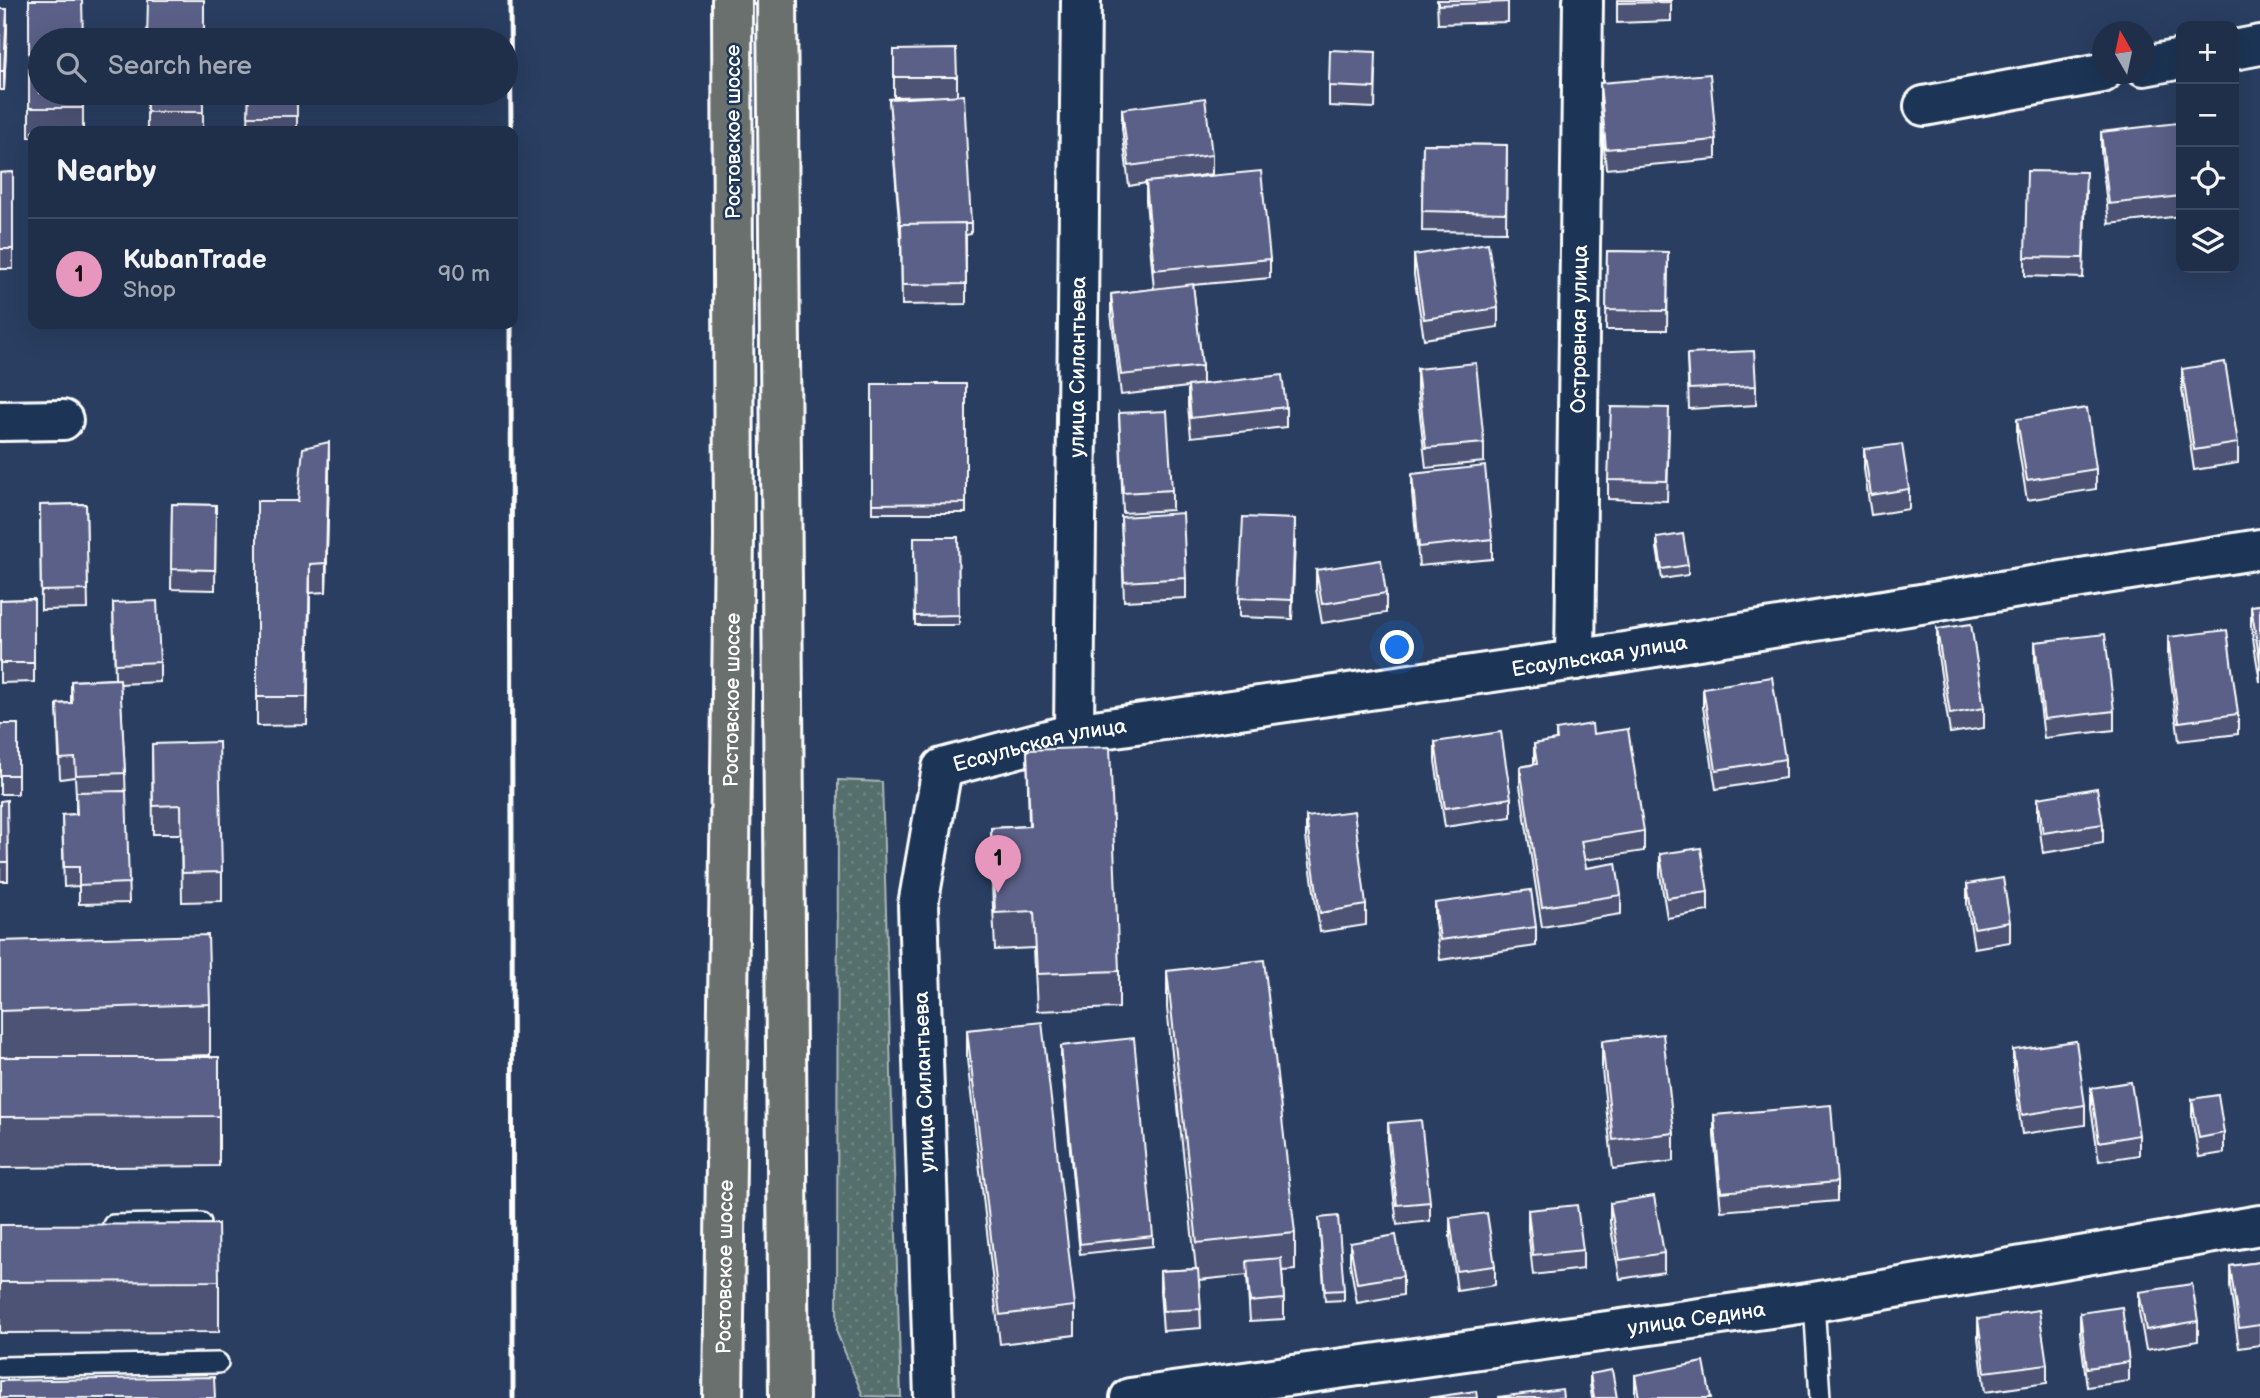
<!DOCTYPE html>
<meta charset="utf-8">
<style>
:root{--surface:#1f2e49;--page:#273650;--text:#f1f3f6;--muted:#a1a8b4;--line:#3c4a61;--accent:#e797bd}
body{margin:0;font-family:"Balsamiq Sans",sans-serif;background:var(--page);color:var(--text)}
.controls{position:absolute;right:21px;top:21px;display:grid;overflow:hidden;border-radius:14px;box-shadow:0 7px 28px #0002}
.controls button{width:63px;height:63px;display:grid;place-items:center;padding:0;border:0;border-bottom:2px solid var(--line);background:var(--surface);color:var(--text);font:35px sans-serif}
.compass{position:absolute;left:2092px;top:21px;width:63px;height:63px;border-radius:50%;background:var(--surface);box-shadow:0 7px 28px #0002;rotate:351deg}
.you{position:absolute;left:1398px;top:648px;width:24px;height:24px;margin:-18px;border:5px solid #fff;border-radius:50%;background:#1a73e8;box-shadow:0 0 0 10px #1a73e833}
.badge{display:grid;place-items:center;width:46px;height:46px;border-radius:50%;background:var(--accent);color:#111;font-size:23px;font-weight:700}
.pin{position:absolute;translate:-50% -58px;filter:drop-shadow(0 2px 4px #0008)}
.pin::after{content:'';position:absolute;top:37px;width:24px;height:21px;background:inherit;clip-path:polygon(0 0,100% 0,50% 100%)}
.list{margin:0;padding:0;list-style:none}
h2{display:flex;justify-content:space-between;align-items:center;height:91px;margin:0;padding:0 28px;font-size:30px}
h2 small{font-size:23px;font-weight:400;color:var(--muted)}
.list li{display:grid;grid-template-columns:46px 1fr auto;gap:21px;align-items:center;box-sizing:border-box;height:112px;padding:0 28px;border-top:2px solid var(--line)}
.list b{display:block;font-size:26px;white-space:nowrap}
.list p{margin:0;font-size:23px;white-space:nowrap;color:var(--muted)}
.list em{font-size:23px;font-style:normal;color:var(--muted)}
.icon{flex:none;width:38px;height:38px;fill:none;stroke:currentColor;stroke-width:2;stroke-linecap:round;stroke-linejoin:round}
.map{position:relative;flex:none;width:2260px;height:1398px;overflow:hidden}
.search{position:absolute;background:var(--surface);box-shadow:0 7px 28px #0002;left:28px;top:28px;width:490px;height:77px;display:flex;align-items:center;gap:18px;box-sizing:border-box;padding:0 24px;border-radius:38px;color:var(--muted);font-size:26px}
.panel{position:absolute;background:var(--surface);box-shadow:0 7px 28px #0002;left:28px;top:126px;width:490px;height:203px;border-radius:14px}
.map>svg:first-child{display:block}
.grass{fill:url(#grass-dots);stroke:#aab7b6;stroke-width:2}
.lines{fill:none;stroke-linecap:round;stroke-linejoin:round}
.lane-casing{stroke:#fff;stroke-width:24}
.street-casing{stroke:#fff;stroke-width:44}
.highway-casing{stroke:#fff;stroke-width:44}
.lane{stroke:#1d3557;stroke-width:19}
.street{stroke:#1d3557;stroke-width:38}
.highway{stroke:#6b706d;stroke-width:38}
.rail{stroke:#fff;stroke-width:5}
.wall{fill:#4d5374;stroke:#fff;stroke-width:2}
.shaded-wall{fill:#3f445e;stroke:#fff;stroke-width:2}
.building{fill:#5a6187;stroke:#fff;stroke-width:2}
.labels{text-anchor:middle;stroke-width:5;stroke-linejoin:round;paint-order:stroke}
.street-label{font-size:21px;fill:#fff;stroke:#1d3557}
</style>
<div class="map">
<svg width="2260" height="1398" viewBox="0 0 2260 1398">
<defs>
<pattern id="grass-dots" width="8" height="8" patternUnits="userSpaceOnUse" patternTransform="scale(1.75)"><rect width="8" height="8" fill="#556f6c"/><path d="M2 2h.1M6 6h.1" fill="none" stroke="#6e8582" stroke-width="1.8" stroke-linecap="round"/></pattern>
</defs>
<rect width="100%" height="100%" fill="#293e61"/>
<filter id="ink" filterUnits="userSpaceOnUse"><feTurbulence type="fractalNoise" baseFrequency=".0143" numOctaves="2"/><feDisplacementMap in="SourceGraphic" scale="14" xChannelSelector="R" yChannelSelector="G"/><feConvolveMatrix kernelMatrix="1 2 1 2 8 2 1 2 1" color-interpolation-filters="sRGB"/></filter>
<g filter="url(#ink)">
<path class="grass" d="M838,780L882,782L901,1397L863,1396L837,1333Z"/>
<g class="lines">
<defs>
<g id="lane">
<path d="M113,1225L201,1223"/>
<path d="M1814,1302L1820,1398"/>
<path d="M0,1367L218,1363"/>
</g>
<g id="street">
<path d="M2234,50L2260,45"/>
<path d="M2144,66L2181,59"/>
<path d="M1924,106L2102,73"/>
<path d="M0,421L63,420"/>
<path id="s1" d="M1575,660L1583,0"/>
<path id="s2" d="M1074,733L1081,0"/>
<path id="s3" d="M934,1398L918,905L942,768L1074,733L1575,660L2260,549"/>
<path id="s4" d="M1130,1398L1814,1302L2260,1225"/>
</g>
<g id="highway">
<path d="M777,0L789,1398"/>
<path id="s5" d="M723,1398L734,536L732,0"/>
</g>
</defs>
<use href="#lane" class="lane-casing"/>
<use href="#street" class="street-casing"/>
<use href="#highway" class="highway-casing"/>
<use href="#lane" class="lane"/>
<use href="#street" class="street"/>
<use href="#highway" class="highway"/>
<g class="rail">
<path d="M510,0L511,131"/>
<path d="M511,324L513,1398"/>
</g>
</g>
<g class="wall">
<path d="M29,0L83,93V131H33V137H29Z"/>
<path d="M1437,0H1508V22L1438,24Z"/>
<path d="M1617,0H1671V21L1617,23Z"/>
<path d="M0,9L7,28L4,90H0Z"/>
<path d="M894,50L957,77V95L971,224V234L966,235V304L902,305L901,244L889,99L933,96L894,97Z"/>
<path d="M1376,71L1375,108L1329,106V86Z"/>
<path d="M1600,83L1716,140V159L1606,169L1600,103Z"/>
<rect x="147" y="93" width="56" height="38"/>
<path d="M249,93H297V131H248Z"/>
<path d="M1122,109L1212,155V174L1185,178L1270,259V278L1193,285L1202,366V384L1286,407V427L1191,437L1188,406V387L1121,395L1111,313V294L1154,289L1146,201V183L1129,186L1122,128Z"/>
<path d="M2101,132L2181,157V216L2109,224L2101,151Z"/>
<path d="M1423,144L1507,145L1506,232L1422,231Z"/>
<path d="M13,172V269H0V173Z"/>
<path d="M2086,192L2083,278L2025,276V257Z"/>
<path d="M1607,251L1668,252L1667,330H1606Z"/>
<path d="M1414,255L1498,308V327L1424,339L1414,275Z"/>
<path d="M1687,354L1756,386V405L1689,409Z"/>
<path d="M1417,369L1484,443V462L1426,468L1417,389Z"/>
<path d="M2182,369L2238,443V463L2194,470L2182,389Z"/>
<rect x="872" y="384" width="94" height="129"/>
<path d="M1119,413L1172,490V510L1123,513Z"/>
<path d="M2017,419L2096,469V489L2027,500L2017,439Z"/>
<path d="M1669,427L1667,501L1608,499V480Z"/>
<path d="M1864,449L1909,489V509L1871,515L1864,469Z"/>
<path d="M329,471L326,592L310,593L307,725L257,726V501H298Z"/>
<path d="M1412,474L1492,539V559L1419,566L1412,493Z"/>
<path d="M86,504L88,609L41,610L40,505Z"/>
<path d="M172,504L216,505L215,590L171,589Z"/>
<path d="M1121,517L1186,578V598L1124,601Z"/>
<path d="M914,537H958L959,625H915Z"/>
<path d="M1295,538L1292,619L1239,617V598Z"/>
<path d="M1657,538L1688,565V575L1662,579L1657,548Z"/>
<path d="M1316,570L1386,593V613L1322,623L1316,589Z"/>
<path d="M34,599V682L0,683V600Z"/>
<path d="M113,603L160,662V682L120,684L125,773L129,903L79,904V886L64,887L62,815L76,814V795L75,777L60,779L57,704L71,703V681L115,679Z"/>
<path d="M2260,605V682L2251,626V606Z"/>
<path d="M1937,629L1984,708V728L1950,733L1937,649Z"/>
<path d="M2168,637L2238,714V734L2179,741L2168,657Z"/>
<path d="M2035,642L2114,711V730L2044,738L2035,662Z"/>
<path d="M1703,688L1785,759V778L1716,789L1703,707Z"/>
<rect x="0" y="724" width="18" height="70"/>
<path d="M1556,730L1593,734L1644,831V851L1584,860L1586,868L1621,895V914L1542,927L1520,786V767L1534,764V744L1556,740Z"/>
<path d="M1435,742L1511,798V817L1445,827L1435,761Z"/>
<path d="M152,744L222,872V901L182,902L181,834H153Z"/>
<path d="M1027,750L1119,971V1008L1037,1011L1034,948L995,950L991,864V828L1029,826Z"/>
<path d="M2038,798L2103,824V843L2043,853L2038,817Z"/>
<path d="M0,801L8,862V881H0Z"/>
<path d="M1306,817L1366,905V925L1320,932L1306,837Z"/>
<path d="M1660,854L1708,892V911L1667,918L1660,874Z"/>
<path d="M1967,884L2010,922V942L1974,948L1967,904Z"/>
<path d="M1435,903L1536,927V946L1440,960L1435,922Z"/>
<path d="M0,941L210,1004V1055L153,1057H219V1166L0,1168Z"/>
<path d="M1167,971L1295,1233V1270L1282,1271L1284,1299V1319L1250,1321L1247,1275L1199,1280L1201,1328L1163,1331L1160,1291V1271L1196,1269L1167,1008Z"/>
<path d="M967,1030L1075,1306V1335L1000,1344L967,1059Z"/>
<path d="M1602,1041L1674,1133V1161L1613,1169L1602,1070Z"/>
<path d="M1061,1046L1153,1236V1246L1080,1254L1061,1056Z"/>
<path d="M2013,1050L2085,1105V1125L2022,1134L2013,1070Z"/>
<path d="M2091,1088L2139,1135V1155L2099,1161L2091,1108Z"/>
<path d="M2192,1099L2224,1133V1153L2199,1157L2192,1119Z"/>
<path d="M1714,1115L1837,1182V1201L1721,1211L1714,1135Z"/>
<path d="M1388,1123L1430,1202V1221L1397,1225L1388,1143Z"/>
<path d="M1610,1203L1664,1253V1272L1620,1279L1610,1223Z"/>
<path d="M1528,1210L1583,1250V1269L1533,1275L1528,1230Z"/>
<path d="M1319,1218L1344,1290V1300L1325,1301Z"/>
<path d="M1450,1218L1495,1266V1285L1457,1291L1450,1237Z"/>
<path d="M0,1225L219,1281V1332L0,1333Z"/>
<path d="M1350,1243L1403,1276V1295L1357,1303L1350,1263Z"/>
<path d="M2260,1262V1345L2239,1348L2230,1286V1266Z"/>
<path d="M2139,1292L2198,1321V1341L2146,1350L2139,1312Z"/>
<path d="M2080,1313L2129,1362V1381L2087,1387L2080,1332Z"/>
<path d="M1978,1319L2047,1364V1383L1985,1392L1978,1338Z"/>
<path d="M1590,1374L1617,1398H1592L1590,1384Z"/>
<path d="M1635,1375L1711,1398H1635Z"/>
</g>
<g class="shaded-wall">
<path d="M7,9V28L4,90V71Z"/>
<path d="M329,442V471L326,592V563Z"/>
<path d="M1295,519V538L1292,619V600Z"/>
<path d="M310,564V593L307,725V697Z"/>
</g>
<g class="building">
<path d="M29,0H82L83,40H40V93H83V108H29Z"/>
<path d="M148,0H204V40H147Z"/>
<path d="M1438,0H1508V2L1438,5Z"/>
<path d="M1617,0H1671V2L1617,3Z"/>
<path d="M0,9H7L4,71H0Z"/>
<path d="M956,49L957,77H894V50Z"/>
<path d="M1330,50L1376,52L1375,88L1329,86Z"/>
<path d="M1710,74L1716,140L1606,149L1600,83Z"/>
<rect x="147" y="93" width="56" height="19"/>
<path d="M249,93H297V116H248Z"/>
<path d="M964,95L971,224H901V234L889,99Z"/>
<path d="M1205,98L1212,155L1129,166L1122,109Z"/>
<path d="M2177,123L2181,157V196L2109,204L2101,132Z"/>
<path d="M1423,144L1507,145L1506,213L1422,211Z"/>
<path d="M1261,171L1270,259L1154,270L1146,182Z"/>
<path d="M2027,171L2086,172L2083,258L2025,257Z"/>
<path d="M13,172V249H0V173Z"/>
<path d="M965,223L966,284L902,285L901,224Z"/>
<path d="M1488,243L1498,308L1424,319L1414,255Z"/>
<path d="M1607,251L1668,252L1667,311L1606,310Z"/>
<path d="M1193,284L1202,366L1121,375L1111,294Z"/>
<path d="M1754,351L1756,386L1689,389L1687,354Z"/>
<path d="M2225,362L2238,443L2194,450L2182,369Z"/>
<path d="M1476,363L1484,443L1426,448L1417,369Z"/>
<path d="M1282,375L1286,407L1191,418L1188,386Z"/>
<path d="M872,384H966V503L872,504Z"/>
<path d="M1611,407L1669,408L1667,481L1608,480Z"/>
<path d="M2087,408L2096,469L2027,480L2017,419Z"/>
<path d="M1167,411L1172,490L1123,493L1119,413Z"/>
<path d="M329,442L326,563L310,564L307,697H257V501H298L303,448Z"/>
<path d="M1902,444L1909,489L1871,495L1864,449Z"/>
<path d="M1485,466L1492,539L1419,547L1412,474Z"/>
<path d="M86,504L88,590L41,591L40,505Z"/>
<path d="M172,504L216,505L215,570L171,569Z"/>
<path d="M1183,513L1186,578L1124,582L1121,517Z"/>
<path d="M1243,517L1295,519L1292,600L1239,598Z"/>
<path d="M1683,534L1688,565L1662,569L1657,538Z"/>
<path d="M914,537H958L959,615L915,616Z"/>
<path d="M1381,560L1386,593L1322,604L1316,570Z"/>
<path d="M34,599V663H0V600Z"/>
<path d="M157,601L160,662L115,664L113,603Z"/>
<path d="M2260,605V662L2251,606Z"/>
<path d="M1971,624L1984,708L1950,714L1937,629Z"/>
<path d="M2227,630L2238,714L2179,722L2168,637Z"/>
<path d="M2105,634L2114,711L2044,719L2035,642Z"/>
<path d="M1772,677L1785,759L1716,770L1703,688Z"/>
<path d="M120,679L125,773L76,775L75,758L60,759L57,704L72,703L71,681Z"/>
<rect x="0" y="724" width="18" height="51"/>
<path d="M1592,724L1593,734L1628,729L1644,831L1581,841L1586,868L1616,863L1621,895L1542,907L1520,767L1537,764L1534,744L1557,740L1556,730Z"/>
<path d="M1501,732L1511,798L1445,808L1435,742Z"/>
<path d="M219,742L222,872L182,873L181,805L153,806L152,744Z"/>
<path d="M1110,747L1119,971L1037,974L1034,911L995,913L991,828L1030,826L1027,750Z"/>
<path d="M2097,788L2103,824L2043,833L2038,798Z"/>
<path d="M126,791L129,883L79,885V867H64L62,815L77,814L76,792Z"/>
<path d="M7,800L8,862H0V801Z"/>
<path d="M1354,811L1366,905L1320,913L1306,817Z"/>
<path d="M1701,848L1708,892L1667,898L1660,854Z"/>
<path d="M2003,878L2010,922L1974,928L1967,884Z"/>
<path d="M1531,890L1536,927L1440,940L1435,903Z"/>
<path d="M208,935L210,1004L0,1011V941Z"/>
<path d="M1264,960L1295,1233L1197,1243L1167,971Z"/>
<path d="M1042,1022L1075,1306L1000,1315L967,1030Z"/>
<path d="M1663,1034L1674,1133L1613,1140L1602,1041Z"/>
<path d="M1134,1038L1153,1236L1080,1244L1061,1046Z"/>
<path d="M2076,1041L2085,1105L2022,1115L2013,1050Z"/>
<path d="M0,1057H219V1116L0,1117Z"/>
<path d="M2131,1082L2139,1135L2099,1142L2091,1088Z"/>
<path d="M2218,1095L2224,1133L2199,1138L2192,1099Z"/>
<path d="M1831,1105L1837,1182L1721,1192L1714,1115Z"/>
<path d="M1421,1120L1430,1202L1397,1205L1388,1123Z"/>
<path d="M1654,1196L1664,1253L1620,1260L1610,1203Z"/>
<path d="M1577,1205L1583,1250L1533,1255L1528,1210Z"/>
<path d="M1487,1213L1495,1266L1457,1271L1450,1218Z"/>
<path d="M1338,1216L1344,1290L1325,1291L1319,1218Z"/>
<path d="M218,1224L219,1281L0,1282V1225Z"/>
<path d="M1396,1235L1403,1276L1357,1283L1350,1243Z"/>
<path d="M1281,1258L1284,1299L1250,1302L1247,1261Z"/>
<path d="M2260,1262V1325L2239,1328L2230,1266Z"/>
<path d="M1198,1269L1201,1309L1163,1311L1160,1271Z"/>
<path d="M2192,1284L2198,1321L2146,1330L2139,1292Z"/>
<path d="M2122,1307L2129,1362L2087,1368L2080,1313Z"/>
<path d="M2039,1310L2047,1364L1985,1372L1978,1319Z"/>
<path d="M1704,1362L1711,1398H1639L1635,1375Z"/>
<path d="M1612,1370L1617,1398H1594L1590,1374Z"/>
<path d="M214,1377L215,1398H0V1381Z"/>
<path d="M1562,1389L1563,1398H1499V1397Z"/>
<path d="M1476,1391L1477,1398H1428Z"/>
</g>
</g>
<g class="labels">
<g class="street-label">
<text transform="translate(733 132) rotate(-90)" y="7">Ростовское шоссе</text>
<text dy="7" stroke="none"><textPath href="#s1" startOffset="331">Островная улица</textPath></text>
<text dy="7" stroke="none"><textPath href="#s2" startOffset="366">улица Силантьева</textPath></text>
<text dy="7" stroke="none"><textPath href="#s3" startOffset="1300">Есаульская улица</textPath></text>
<text dy="7" stroke="none"><textPath href="#s5" startOffset="698">Ростовское шоссе</textPath></text>
<text dy="7" stroke="none"><textPath href="#s3" startOffset="733">Есаульская улица</textPath></text>
<text transform="translate(924 1082) rotate(-92)" y="7">улица Силантьева</text>
<text dy="7" stroke="none"><textPath href="#s5" startOffset="131">Ростовское шоссе</textPath></text>
<text dy="7" stroke="none"><textPath href="#s4" startOffset="572">улица Седина</textPath></text>
</g>
</g>
</svg>
<div class="controls">
<button>+</button>
<button>−</button>
<button><svg class="icon" aria-label="locate" viewBox="0 0 24 24"><circle cx="12" cy="12" r="6"/><path d="M12 2v4M12 18v4M2 12h4M18 12h4"/></svg></button>
<button><svg class="icon" aria-label="layers" viewBox="0 0 24 24"><path d="M12 4l9 5-9 5-9-5zM3 14l9 5 9-5"/></svg></button>
</div>
<svg class="compass" viewBox="-18 -18 36 36"><path d="M0-13l5 13h-10z" fill="#e53935"/><path d="M0 13l5-13h-10z" fill="#a1a8b4"/></svg>
<div class="you"></div>
<div class="pin badge" style="left:998px;top:893px">1</div>
<div class="search"><svg class="icon" aria-label="search" viewBox="0 0 24 24"><circle cx="10" cy="10" r="6"/><path d="M15 15l6 6"/></svg>Search here</div>
<section class="panel">
<h2>Nearby<small></small></h2>
<ul class="list">
<li><span class="badge">1</span><div><b>KubanTrade</b><p>Shop</p></div><em>90 m</em></li>
</ul>
</section>
</div>
